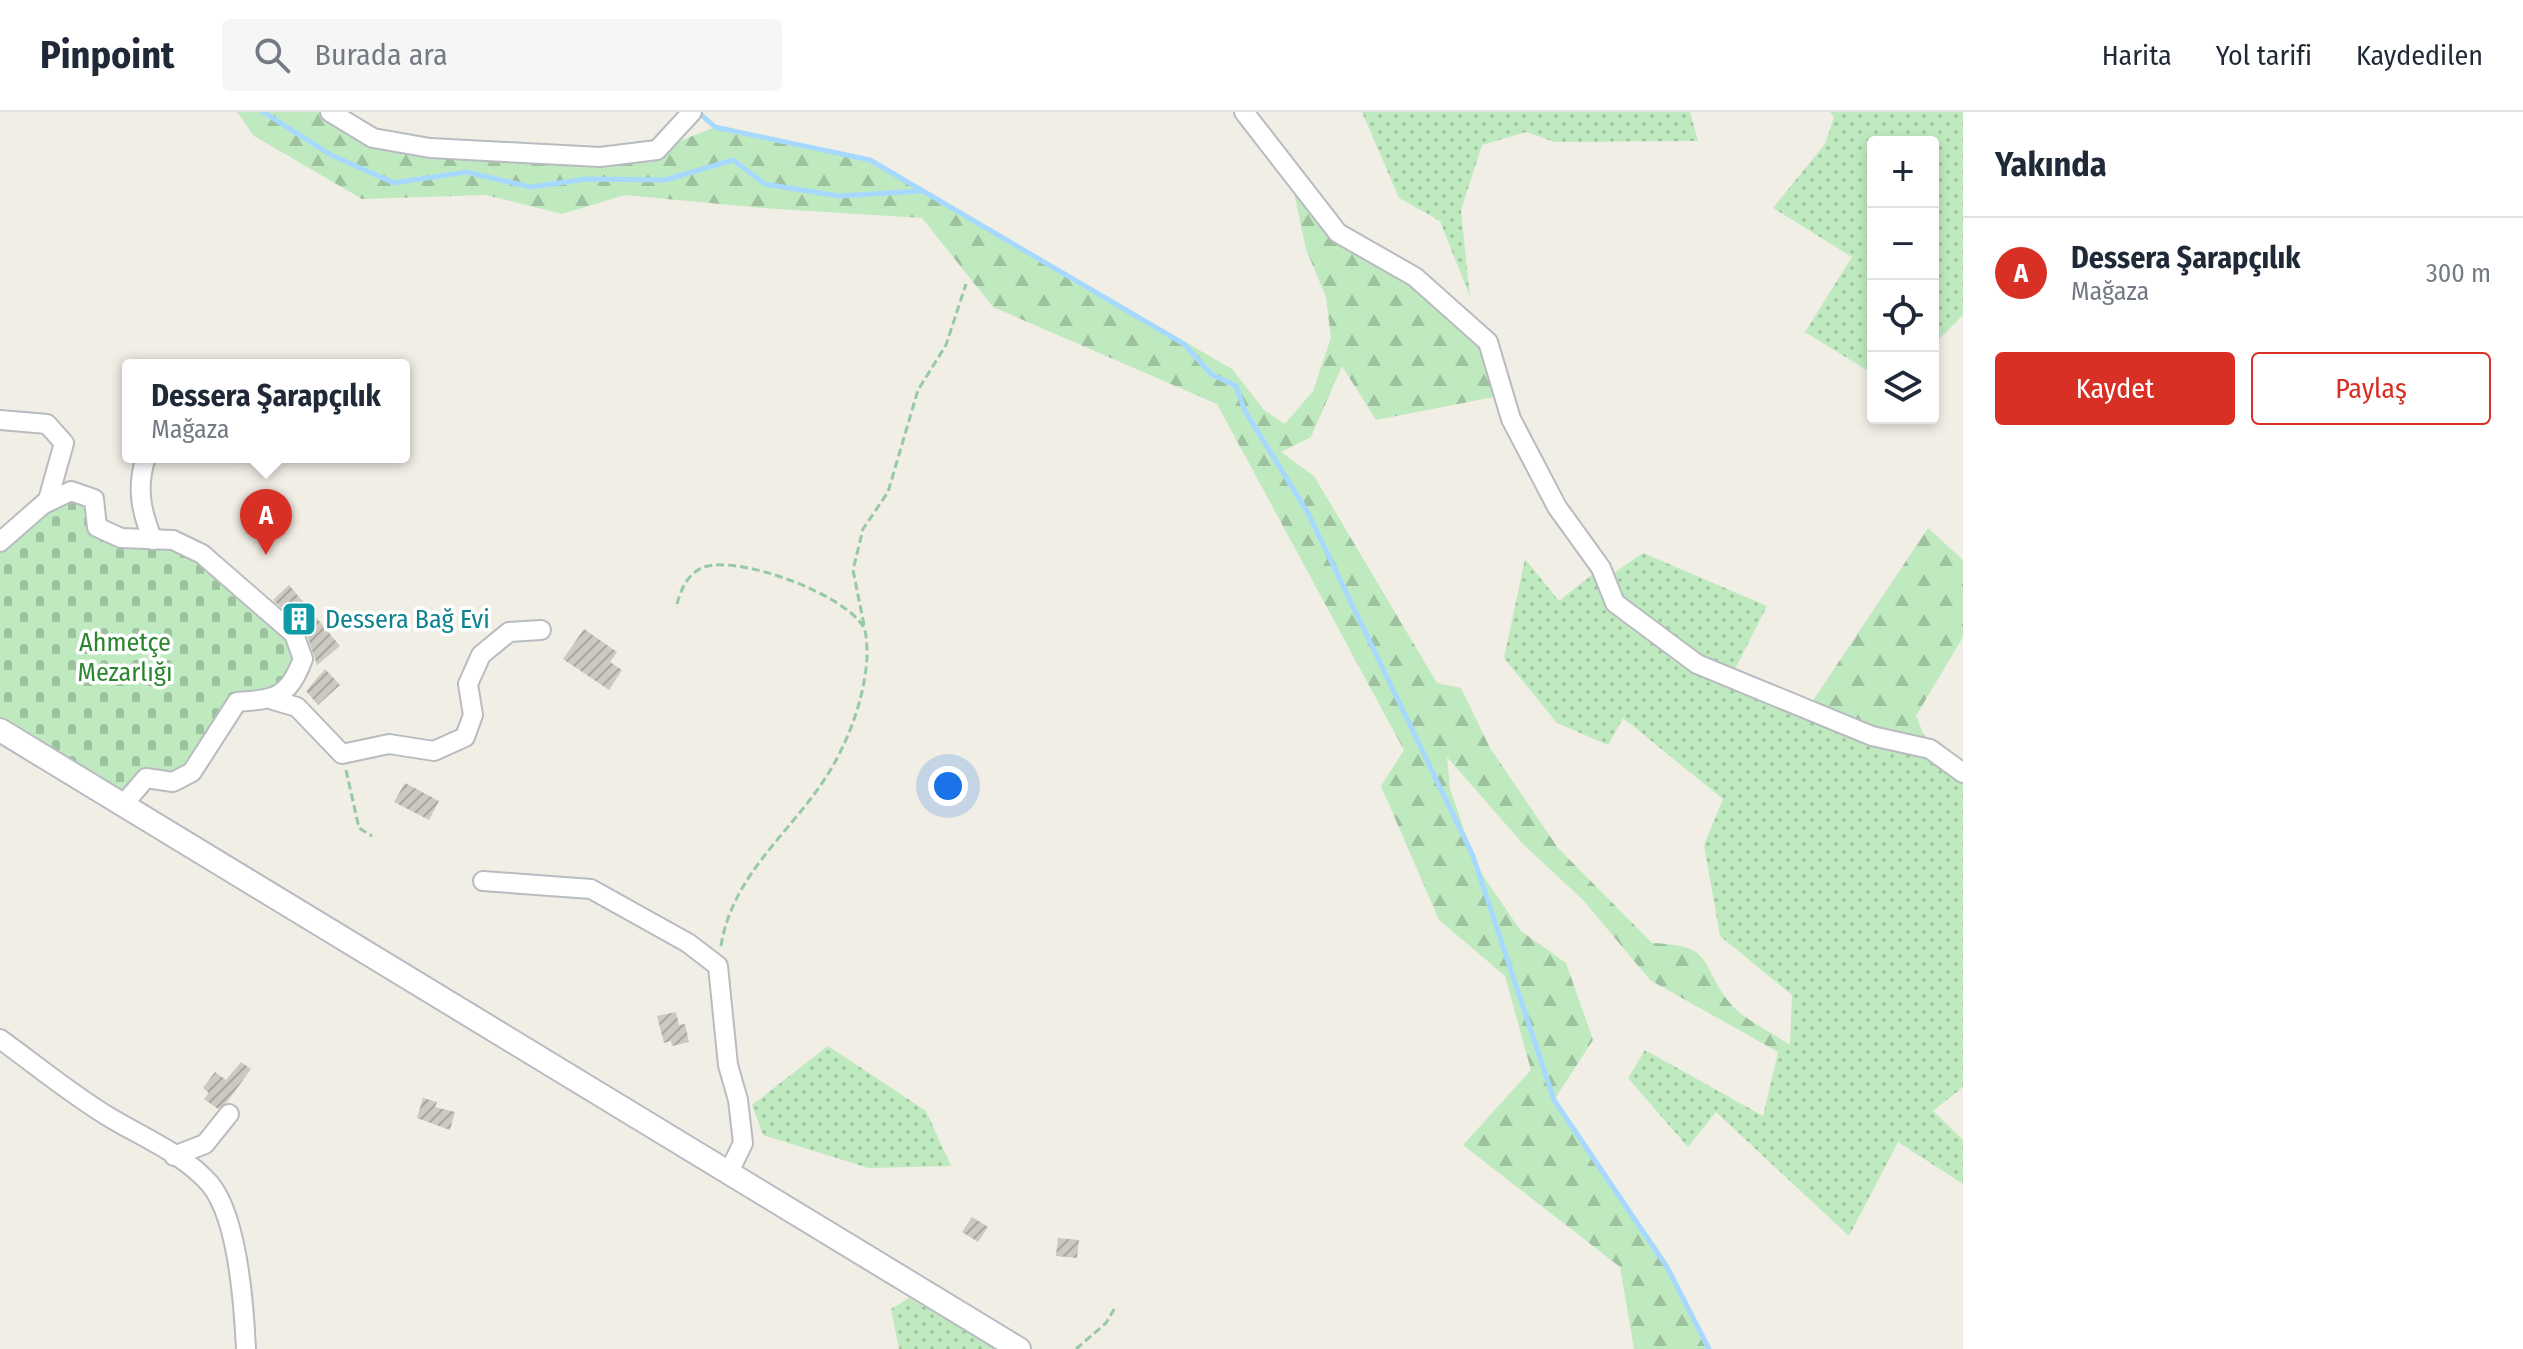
<!DOCTYPE html>
<html lang="tr">
<meta charset="utf-8">
<style>
:root{--surface:#fff;--page:#f6f6f7;--text:#1f2937;--muted:#747a83;--line:#e0e1e3;--accent:#d93025}
body{margin:0;font-family:"Fira Sans Condensed",sans-serif;background:var(--page);color:var(--text)}
.controls{position:absolute;right:24px;top:24px;display:grid;overflow:hidden;border-radius:8px;box-shadow:0 4px 12px #0003}
.controls button{width:72px;height:72px;display:grid;place-items:center;padding:0;border:0;border-bottom:2px solid var(--line);background:var(--surface);color:var(--text);font:40px sans-serif}
.you{position:absolute;left:948px;top:674px;width:28px;height:28px;margin:-20px;border:6px solid #fff;border-radius:50%;background:#1a73e8;box-shadow:0 0 0 12px #1a73e833}
.badge{display:grid;place-items:center;width:52px;height:52px;border-radius:50%;background:var(--accent);color:#fff;font-size:26px;font-weight:700}
.pin{position:absolute;translate:-50% -66px;filter:drop-shadow(0 2px 4px #0008)}
.pin::after{content:'';position:absolute;top:42px;width:28px;height:24px;background:inherit;clip-path:polygon(0 0,100% 0,50% 100%)}
.popup{position:absolute;left:122px;top:247px;width:288px;height:104px;box-sizing:border-box;display:grid;place-content:center;border-radius:8px;background:var(--surface);filter:drop-shadow(0 2px 6px #0005);font-size:26px;white-space:nowrap;color:var(--muted)}
.popup b{font-size:30px;color:var(--text)}
.popup::after{content:'';position:absolute;left:50%;top:100%;margin-left:-16px;border:16px solid transparent;border-top-color:var(--surface)}
.list{margin:0;padding:0;list-style:none}
h2{display:flex;justify-content:space-between;align-items:center;height:104px;margin:0;padding:0 32px;font-size:34px}
h2 small{font-size:26px;font-weight:400;color:var(--muted)}
.list li{display:grid;grid-template-columns:52px 1fr auto;gap:24px;align-items:center;box-sizing:border-box;height:112px;padding:0 32px;border-top:2px solid var(--line)}
.list b{display:block;font-size:30px;white-space:nowrap}
.list p{margin:0;font-size:26px;white-space:nowrap;color:var(--muted)}
.list em{font-size:26px;font-style:normal;color:var(--muted)}
.actions{display:flex;gap:16px;padding:24px 32px}
.actions a{flex:1;padding:18px 0;border:2px solid var(--accent);border-radius:8px;text-align:center;font-size:28px;color:var(--accent)}
.actions .main{background:var(--accent);color:#fff}
.icon{flex:none;width:44px;height:44px;fill:none;stroke:currentColor;stroke-width:2;stroke-linecap:round;stroke-linejoin:round}
.map{position:relative;flex:none;width:1963px;height:1237px;overflow:hidden}
header{display:flex;align-items:center;gap:48px;box-sizing:border-box;height:112px;padding:0 40px;background:var(--surface);border-bottom:2px solid var(--line)}
header strong{font-size:38px}
nav{display:flex;gap:44px;margin-inline-start:auto;font-size:28px}
.search{width:560px;height:72px;background:var(--page);display:flex;align-items:center;gap:20px;box-sizing:border-box;padding:0 28px;border-radius:8px;color:var(--muted);font-size:30px}
main{display:flex}
aside{flex:1;background:var(--surface)}
.map>svg:first-child{display:block}
.grass{fill:url(#grass-dots)}
.forest{fill:url(#forest-firs)}
.cemetery{fill:url(#cemetery-stones)}
.lines{fill:none;stroke-linecap:round;stroke-linejoin:round}
.stream{stroke:#a7d9ff;stroke-width:5}
.building{fill:url(#building-hatch)}
.minor-casing{stroke:#b8bbc0;stroke-width:22}
.tertiary-casing{stroke:#b8bbc0;stroke-width:26}
.path{stroke:#96caa5;stroke-width:3;stroke-dasharray:8 4;stroke-linecap:butt}
.minor{stroke:#fff;stroke-width:18}
.tertiary{stroke:#fff;stroke-width:22}
.labels{text-anchor:middle;stroke-width:7;stroke-linejoin:round;paint-order:stroke}
.culture-label{font-size:26px;fill:#0d838f;stroke:#fff;text-anchor:start}
.park-label{font-size:26px;fill:#2c8630;stroke:#fff}
</style>
<header>
<strong>Pinpoint</strong>
<div class="search"><svg class="icon" aria-label="search" viewBox="0 0 24 24"><circle cx="10" cy="10" r="6"/><path d="M15 15l6 6"/></svg>Burada ara</div>
<nav><a>Harita</a><a>Yol tarifi</a><a>Kaydedilen</a></nav>
</header>
<main>
<div class="map">
<svg width="1963" height="1237" viewBox="0 0 1963 1237">
<defs>
<pattern id="grass-dots" width="8" height="8" patternUnits="userSpaceOnUse" patternTransform="scale(2)"><rect width="8" height="8" fill="#bfeabf"/><path d="M2 2h.1M6 6h.1" fill="none" stroke="#9ec19f" stroke-width="1.8" stroke-linecap="round"/></pattern>
<pattern id="forest-firs" width="22" height="20" patternUnits="userSpaceOnUse" patternTransform="scale(2)"><rect width="22" height="20" fill="#bfeabf"/><path d="M5 1l3.5 6h-7zM16 11l3.5 6h-7z" fill="#9ec19f"/></pattern>
<pattern id="cemetery-stones" width="16" height="16" patternUnits="userSpaceOnUse" patternTransform="scale(2)"><rect width="16" height="16" fill="#bfeabf"/><path d="M2 7V4a2 2 0 0 1 4 0v3zM10 15v-3a2 2 0 0 1 4 0v3z" fill="#9ec19f"/></pattern>
<pattern id="building-hatch" width="6" height="6" patternUnits="userSpaceOnUse" patternTransform="scale(2)"><rect width="6" height="6" fill="#ccc8c2"/><path d="M-1 1l2-2M0 6l6-6M5 7l2-2" fill="none" stroke="#a9a6a1"/></pattern>
</defs>
<rect width="100%" height="100%" fill="#f1eee5"/>
<g class="grass">
<path d="M1362,0H1690L1698,29L1555,30L1526,20L1482,33L1461,98L1470,185L1440,109L1399,86Z"/>
<path d="M1830,0H1963V203L1933,233V30H1873V262L1805,220L1852,145L1773,96L1825,32L1834,5Z"/>
<path d="M1643,441L1767,494L1734,559L1699,545L1623,489L1611,463Z"/>
<path d="M1525,447L1559,489L1594,461L1608,496L1698,562L1869,630L1930,637L1963,661V975L1933,999L1963,1028V1072L1898,1030L1849,1124L1716,1000L1688,1035L1628,966L1645,938L1763,1004L1778,940L1790,933L1792,883L1720,824L1704,733L1723,687L1623,606L1608,633L1557,611L1504,546Z"/>
<path d="M828,934L926,999L951,1054L868,1056L763,1023L752,993Z"/>
<path d="M909,1186L997,1237H899L891,1197Z"/>
</g>
<g class="forest">
<path d="M237,0H318L373,26L657,38L715,15L870,48L1232,257L1264,298L1285,312L1313,279L1331,226L1326,185L1306,137L1289,57L1338,121L1415,165L1488,230L1504,283L1376,308L1342,254L1311,325L1281,340L1314,364L1437,571L1461,576L1490,636L1558,736L1652,831C1715,834 1698,849 1729,890C1742,907 1772,920 1790,933L1778,940L1650,868L1584,789L1523,732L1447,645L1450,677L1477,755L1521,819L1566,851L1593,928L1554,988L1667,1155L1709,1237H1634L1620,1155L1463,1033L1531,958L1505,864L1439,808L1381,674L1404,638L1217,292L993,195L922,106L762,96L625,83L562,102L486,83L362,87L254,24Z"/>
<path d="M1928,416L1963,448V525L1916,604L1927,630L1872,624L1808,596Z"/>
</g>
<path class="cemetery" d="M94,387L97,415L173,428L294,522V572L237,590L192,660L146,667L128,687L0,608V430L48,388Z"/>
<g class="lines">
<g class="stream">
<path d="M263,0L331,43L394,71L466,60L531,75L586,67L665,68L733,48L765,72L838,84L921,79"/>
<path d="M698,0L715,15L870,48L1184,232L1211,262L1236,274L1245,299L1308,401L1473,744L1554,988L1667,1155L1709,1237"/>
</g>
</g>
<g class="building">
<path d="M289,473L340,534L317,553L305,517L273,488Z"/>
<path d="M584,517L617,540L610,550L622,558L609,578L563,547Z"/>
<path d="M325,557L340,573L318,593L306,579Z"/>
<path d="M405,671L439,689L429,708L394,690Z"/>
<path d="M676,900L679,913L685,912L689,930L672,934L671,929L664,931L657,904Z"/>
<path d="M241,950L251,957L227,990L218,997L204,987L209,981L203,976L215,960L226,968Z"/>
<path d="M423,986L437,990L435,995L455,1000L450,1018L417,1006Z"/>
<path d="M972,1105L988,1115L978,1130L962,1120Z"/>
<path d="M1058,1126L1079,1128L1077,1146L1056,1144Z"/>
</g>
<g class="lines">
<defs>
<g id="minor">
<path d="M330,0L373,26L430,36L600,45L657,38L692,0"/>
<path d="M1244,0L1338,121L1415,165L1488,230L1511,307L1557,395L1601,456L1615,491L1697,552L1872,624L1930,637L1963,661"/>
<path d="M0,308L47,312L64,331L48,388L0,430"/>
<path d="M146,345C136,375 141,400 153,428"/>
<path d="M44,392L71,379L94,387L97,415L121,426L173,428L202,442L294,522L303,547C288,586 276,587 237,590L192,660L173,670L146,666L122,694"/>
<path d="M273,588L297,595L342,642L389,632L434,639L465,625L473,603L468,572L481,543L509,520L541,518"/>
<path d="M483,769L591,777L688,831L718,854L728,953L738,988L743,1031L728,1062"/>
<path d="M0,927C36,953 71,982 109,1005C142,1025 184,1042 210,1072C238,1106 244,1194 246,1237"/>
<path d="M174,1044L205,1032L229,1002"/>
</g>
<path id="tertiary" d="M0,618L1019,1237"/>
</defs>
<use href="#minor" class="minor-casing"/>
<use href="#tertiary" class="tertiary-casing"/>
<g class="path">
<path d="M677,492C681,477 688,461 704,455C740,443 847,483 864,516C867,523 867,538 867,546C864,593 843,644 815,681C779,730 731,770 721,834"/>
<path d="M864,513L853,458L863,417L888,380L918,278L946,233L966,172"/>
<path d="M346,658L359,716L372,724"/>
<path d="M1076,1237L1106,1211L1116,1194"/>
</g>
<use href="#minor" class="minor"/>
<use href="#tertiary" class="tertiary"/>
</g>
<defs>
<symbol id="building-square" viewBox="-11 -11 22 22"><rect x="-9" y="-9" width="18" height="18" rx="4" fill="#0f9aa8" stroke="#fff"/><path d="M-4-6H4V6H1V3H-1V6H-4ZM-2.5-4.3h1.7v1.8h-1.7ZM.8-4.3h1.7v1.8H.8ZM-2.5-1h1.7V.8h-1.7ZM.8-1h1.7V.8H.8Z" fill="#fff"/></symbol>
</defs>
<g fill-rule="evenodd">
<use href="#building-square" x="279" y="487" width="40" height="40"/>
</g>
<g class="labels">
<g class="culture-label">
<text x="325" y="516">Dessera Bağ Evi</text>
</g>
<g class="park-label">
<text x="125" y="539">Ahmetçe<tspan x="125" dy="30">Mezarlığı</tspan></text>
</g>
</g>
</svg>
<div class="controls">
<button>+</button>
<button>−</button>
<button><svg class="icon" aria-label="locate" viewBox="0 0 24 24"><circle cx="12" cy="12" r="6"/><path d="M12 2v4M12 18v4M2 12h4M18 12h4"/></svg></button>
<button><svg class="icon" aria-label="layers" viewBox="0 0 24 24"><path d="M12 4l9 5-9 5-9-5zM3 14l9 5 9-5"/></svg></button>
</div>
<div class="you"></div>
<div class="pin badge" style="left:266px;top:443px">A</div>
<div class="popup"><b>Dessera Şarapçılık</b>Mağaza</div>
</div>
<aside>
<h2>Yakında<small></small></h2>
<ul class="list">
<li><span class="badge">A</span><div><b>Dessera Şarapçılık</b><p>Mağaza</p></div><em>300 m</em></li>
</ul>
<div class="actions"><a class="main">Kaydet</a><a>Paylaş</a></div>
</aside>
</main>
